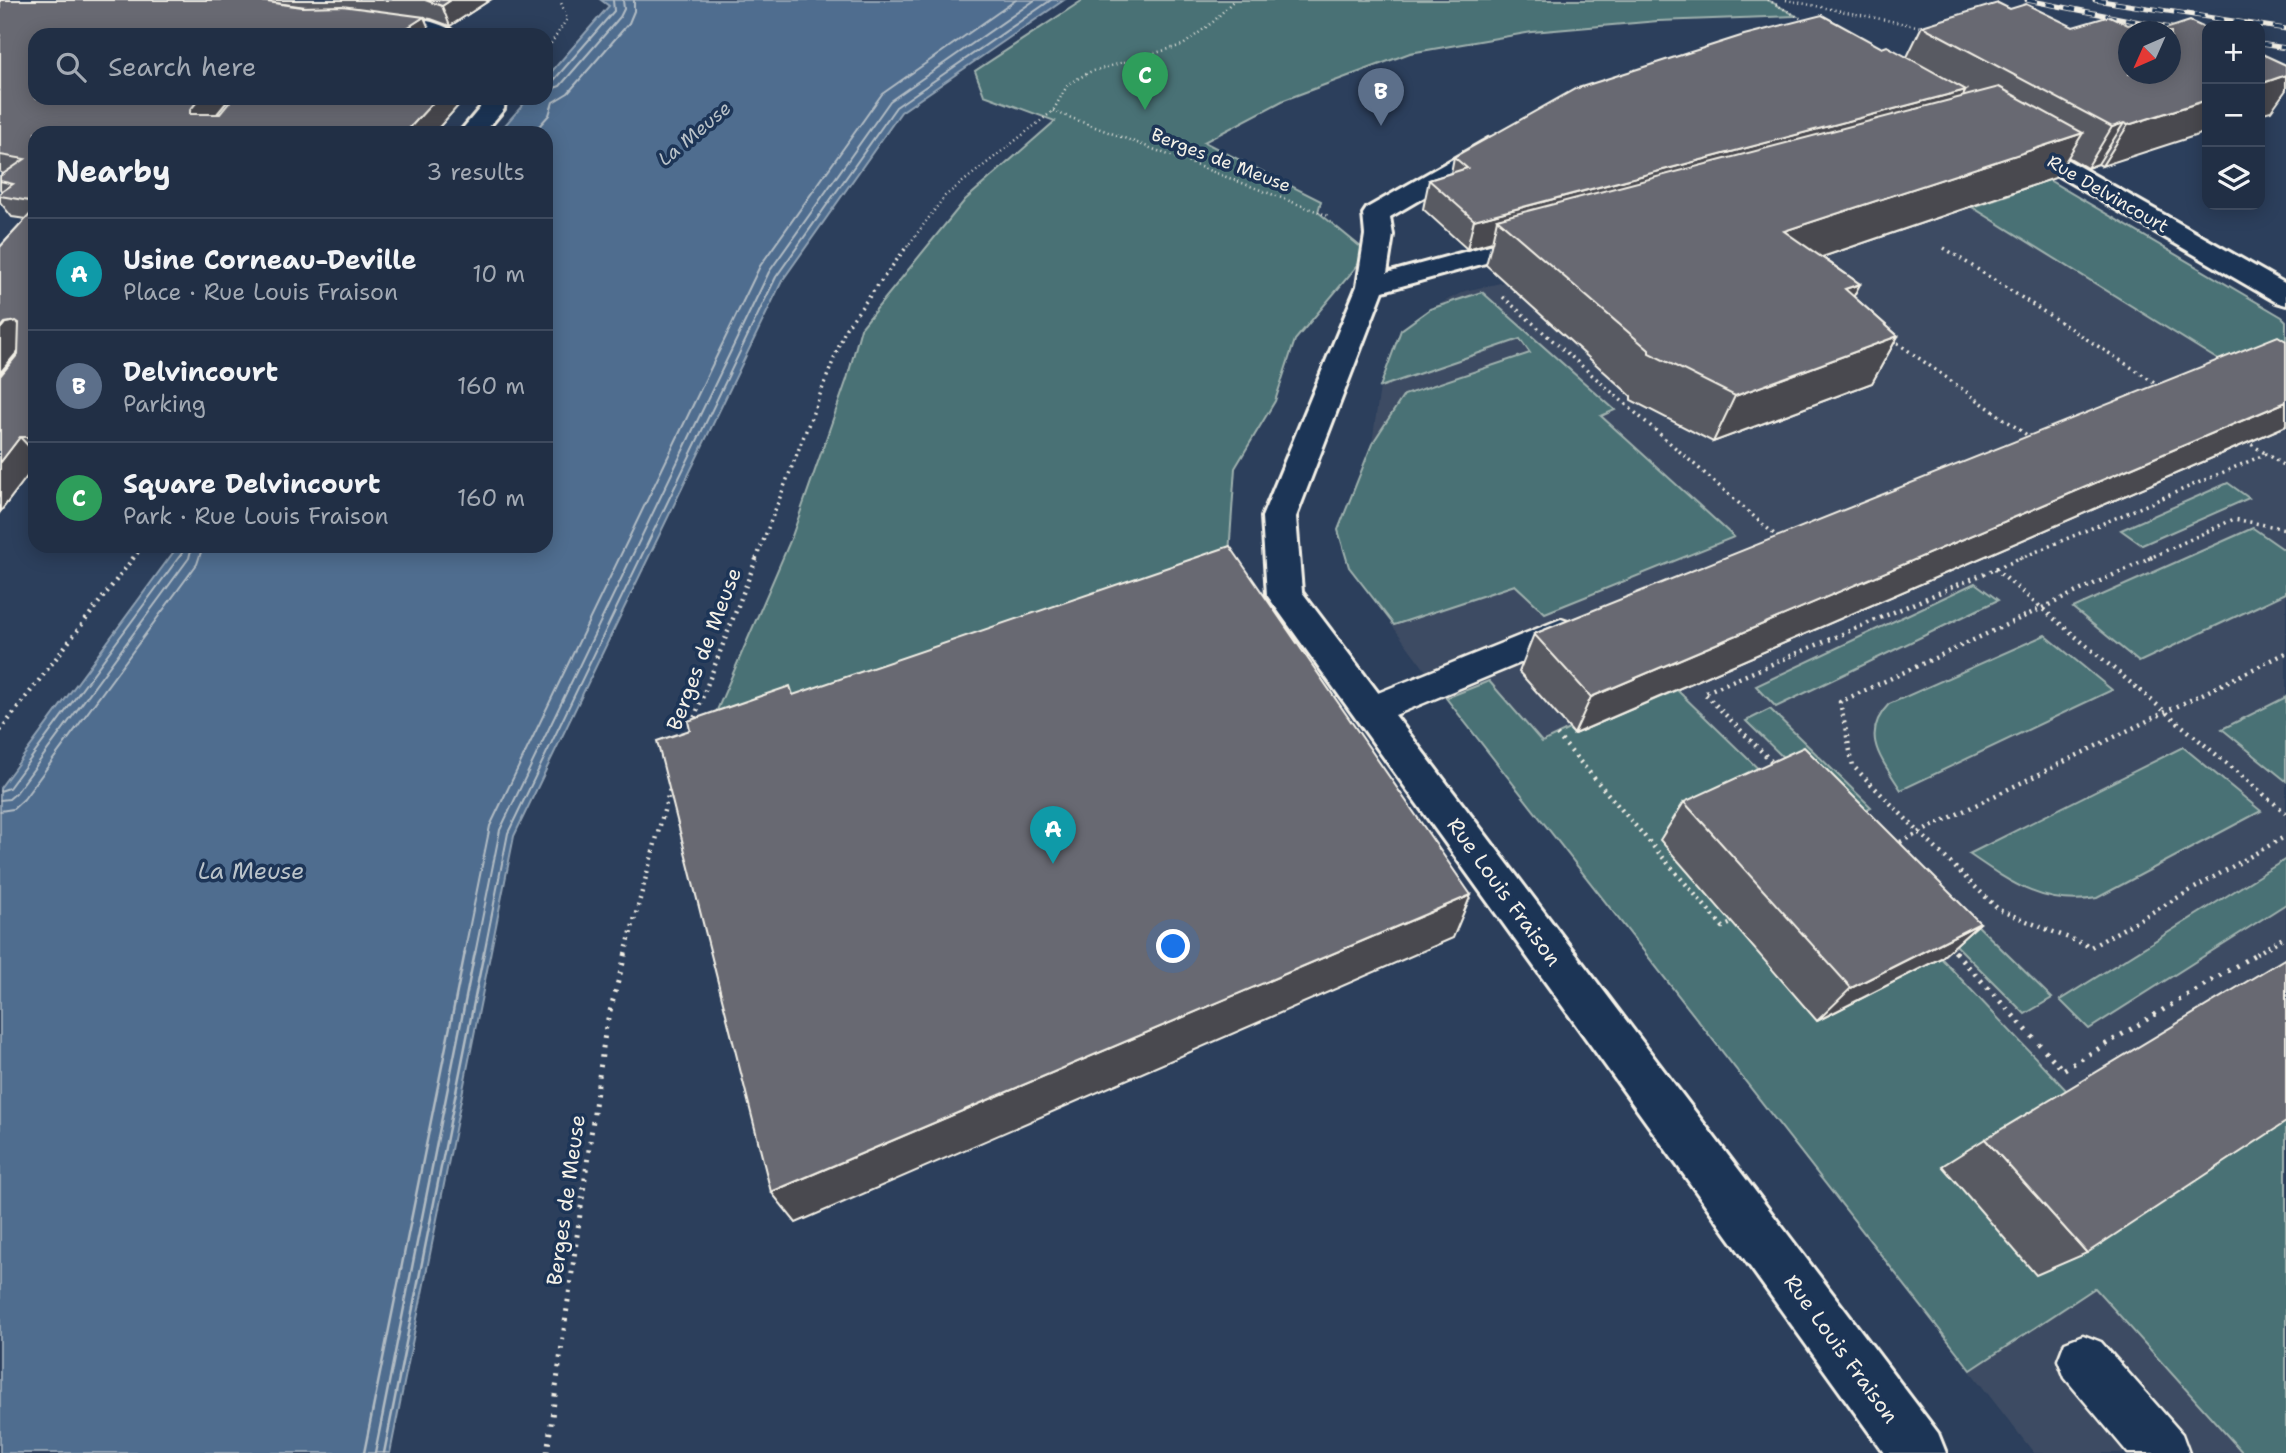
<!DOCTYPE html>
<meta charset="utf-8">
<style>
:root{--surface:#212f45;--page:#29374c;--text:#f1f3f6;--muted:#a2a9b3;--line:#3e4a5e;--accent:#8bbbb9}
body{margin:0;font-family:"Shantell Sans",sans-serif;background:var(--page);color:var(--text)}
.controls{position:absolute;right:21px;top:21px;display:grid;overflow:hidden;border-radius:14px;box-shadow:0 4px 18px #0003}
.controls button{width:63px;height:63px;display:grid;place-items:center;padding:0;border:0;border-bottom:2px solid var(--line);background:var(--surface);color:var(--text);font:35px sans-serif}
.compass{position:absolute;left:2118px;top:21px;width:63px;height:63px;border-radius:50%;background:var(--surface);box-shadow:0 4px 18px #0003;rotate:225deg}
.you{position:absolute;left:1174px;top:947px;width:24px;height:24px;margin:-18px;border:5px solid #fff;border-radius:50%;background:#1a73e8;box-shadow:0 0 0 10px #1a73e833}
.badge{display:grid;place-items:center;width:46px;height:46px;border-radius:50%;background:var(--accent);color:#fff;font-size:23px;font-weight:700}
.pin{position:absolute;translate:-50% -58px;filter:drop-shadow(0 2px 4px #0008)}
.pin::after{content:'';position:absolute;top:37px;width:24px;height:21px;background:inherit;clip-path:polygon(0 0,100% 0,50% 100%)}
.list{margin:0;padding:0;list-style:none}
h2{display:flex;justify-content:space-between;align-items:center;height:91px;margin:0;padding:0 28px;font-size:30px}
h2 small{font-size:23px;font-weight:400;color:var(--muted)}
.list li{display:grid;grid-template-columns:46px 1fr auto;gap:21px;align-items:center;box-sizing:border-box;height:112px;padding:0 28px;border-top:2px solid var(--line)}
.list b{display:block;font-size:26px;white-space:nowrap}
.list p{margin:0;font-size:23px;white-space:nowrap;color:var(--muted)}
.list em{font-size:23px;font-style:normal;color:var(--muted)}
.icon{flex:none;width:38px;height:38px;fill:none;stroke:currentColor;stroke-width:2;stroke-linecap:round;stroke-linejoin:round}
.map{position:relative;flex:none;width:2286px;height:1453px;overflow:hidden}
.search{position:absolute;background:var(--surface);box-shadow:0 4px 18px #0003;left:28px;top:28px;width:525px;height:77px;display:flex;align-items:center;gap:18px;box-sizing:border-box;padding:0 24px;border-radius:21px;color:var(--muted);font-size:26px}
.panel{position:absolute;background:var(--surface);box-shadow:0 4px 18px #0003;left:28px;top:126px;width:525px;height:427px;border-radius:21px}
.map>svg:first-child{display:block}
.built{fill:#3e4c63}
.green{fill:#4a7175;stroke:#9fb1ae;stroke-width:2}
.water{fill:#4f6d8f;stroke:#91a2b3;stroke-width:2}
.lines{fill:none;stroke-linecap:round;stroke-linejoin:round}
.shore-far1{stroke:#b2bcc4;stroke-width:2}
.shore{stroke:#b2bcc4;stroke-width:2.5}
.lane-casing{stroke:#f4f1e8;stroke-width:5}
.street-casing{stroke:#f4f1e8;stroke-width:6}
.path-far3{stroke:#f4f1e8;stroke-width:2.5;stroke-dasharray:1 3.5;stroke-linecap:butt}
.path-far2{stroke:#f4f1e8;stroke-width:3.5;stroke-dasharray:2 4.5;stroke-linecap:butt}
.path-far1{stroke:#f4f1e8;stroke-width:4.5;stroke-dasharray:2 5;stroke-linecap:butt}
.path{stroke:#f4f1e8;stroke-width:5;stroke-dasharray:2.5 7;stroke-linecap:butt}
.lane{fill:#1d3557;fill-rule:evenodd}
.street{fill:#1d3557;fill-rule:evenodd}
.rail-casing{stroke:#f4f1e8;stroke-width:5}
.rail{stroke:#1d3557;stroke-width:3.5;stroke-dasharray:10;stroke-linecap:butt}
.wall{fill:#595a62;stroke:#f4f1e8;stroke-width:2}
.shaded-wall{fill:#494a50;stroke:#f4f1e8;stroke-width:2}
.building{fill:#686972;stroke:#f4f1e8;stroke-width:2}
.labels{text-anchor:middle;stroke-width:7;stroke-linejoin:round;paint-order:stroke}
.far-street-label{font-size:18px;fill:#f4f1e8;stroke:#1d3557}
.far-water-label{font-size:19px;font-style:italic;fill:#bac3c9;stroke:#1d3557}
.street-label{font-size:21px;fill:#f4f1e8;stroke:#1d3557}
.water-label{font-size:23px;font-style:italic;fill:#bac3c9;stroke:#1d3557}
</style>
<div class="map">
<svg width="2286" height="1453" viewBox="0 0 2286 1453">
<rect width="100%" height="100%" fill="#2c3f5c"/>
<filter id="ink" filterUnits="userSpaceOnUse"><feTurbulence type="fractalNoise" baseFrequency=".0143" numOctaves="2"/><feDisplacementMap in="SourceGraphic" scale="14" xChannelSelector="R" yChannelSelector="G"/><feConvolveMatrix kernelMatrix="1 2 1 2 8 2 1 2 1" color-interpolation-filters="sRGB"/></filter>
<g filter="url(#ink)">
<path class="built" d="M1953,137L2269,308L2286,321V1453H2034L1446,698L1349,567L1338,530L1372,444L1380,387L1401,330L1430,309L1465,291L1505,282Z"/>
<g class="green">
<path d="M1083,0H1768L1796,16L1658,21L1532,32L1410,53L1284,100L1204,142L1321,201L1318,212L1368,253L1295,340L1275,401L1235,468L1226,597L683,789L791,539L847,379L861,328L965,200L1055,121L984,95L975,71Z"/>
<path d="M2013,159L2282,317L2286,321V402L1972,207L2013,193Z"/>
<path d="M1482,292L1615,410L1601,416L1734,537L1545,613L1515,585L1394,625L1349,567L1338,530L1372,444L1404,395L1530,353L1520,339L1380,387L1401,330L1430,309Z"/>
<path d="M2228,483L2249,498L2142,545L2121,530Z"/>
<path d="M2253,528L2286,551V593L2139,662L2073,608Z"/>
<path d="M1975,583L1998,600L1776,707L1756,686Z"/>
<path d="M2045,635L2112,690L1901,790C1882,760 1859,735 1889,704Z"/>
<path d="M1489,681L1542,742L1569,729L1574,734L1677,690L1776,786L1817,1020L1941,958L2067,1091L2286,1112V1453H2243L2095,1288L1971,1370L1446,698Z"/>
<path d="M2286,697V781L2222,729Z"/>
<path d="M1770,709L1871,807L1847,820L1746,721Z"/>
<path d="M2183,747L2261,811L2097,898C2044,907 2011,883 1969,854Z"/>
<path d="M2286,859V904L2089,1029L2060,1000Z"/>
<path d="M1929,878L2052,998L2025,1014L1903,892Z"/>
</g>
<path class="water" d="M601,0H1064L901,112L782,281L514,836L390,1453H0V788L178,546H546V133H498L529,98H546V78L609,6Z"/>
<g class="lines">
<g class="shore-far1">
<path d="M546,82L554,80L614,11L613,0"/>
<path d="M546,91L560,86L620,17L624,9L623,0"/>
<path d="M533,133L549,115L553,102L568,93L629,23L634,11V0"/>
<path d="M0,791L9,788L182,553L184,546"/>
<path d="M0,800L9,799L16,793L189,558L192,546"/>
<path d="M0,811L13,809L24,799L197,564L203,546"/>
<path d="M464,954L490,826L760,266L882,94L1016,0"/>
<path d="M475,954L500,830L769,272L890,101L1035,0"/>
<path d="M484,954L508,833L776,277L896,107L1051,0"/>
</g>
<g class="shore">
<path d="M364,1453L465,952"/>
<path d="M375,1453L475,952"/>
<path d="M384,1453L484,952"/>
</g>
<defs>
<g id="lane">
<path d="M1561,619L1573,623L1578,632L1573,641L1371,725L1358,721L1353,711L1358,701Z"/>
<path d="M2083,1335L2101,1342L2182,1434L2189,1453H2128L2065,1378L2058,1360L2065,1342Z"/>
</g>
<g id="street">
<path d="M379,14C398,17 445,19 456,35H426L371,26L368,21L371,16Z"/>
<path d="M481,98H505L504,109L484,133H459L480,108Z"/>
<path d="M2018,135L2027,137L2286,284V305L2276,302L2009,147L2006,142L2009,137Z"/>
<path d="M1497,137L1506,139L1509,144L1506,149L1390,217L1393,235L1387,273L1541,231L1551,233L1555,239L1551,245L1383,291L1296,517L1302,592L1938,1433L1946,1453H1884L1267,595L1262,517L1357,286L1365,235L1363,214L1367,208L1488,139Z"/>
</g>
</defs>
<use href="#lane" class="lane-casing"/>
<use href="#street" class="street-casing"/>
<g class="path-far3">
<path d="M1768,0L1807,22"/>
<path d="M1786,0L1926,28"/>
<path d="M546,51L567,19L560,0"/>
<path d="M1053,111L1329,216"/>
<path d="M907,247L945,196L1053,111L1068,84L1090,72L1183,45L1213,22L1234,0"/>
</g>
<g class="path-far2">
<path d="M1944,248L2162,387"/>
<path d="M1503,297L1782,541"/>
<path d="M1892,339L2031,438"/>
<path d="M2246,441L2265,453"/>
<path d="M133,559L143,546"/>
<path d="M756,559L846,328L908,245"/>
<path d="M2019,559L2266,454L2286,467"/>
<path d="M2148,559L2234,519L2286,529"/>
</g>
<g class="path-far1">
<path d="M2152,557L1840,702L1853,766L1919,832L1999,910L2091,947L2286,836"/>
<path d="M1995,569L2286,813"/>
<path d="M692,724L757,557"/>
<path d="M0,731L134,557"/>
<path d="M1557,735L1723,927L1738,920"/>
<path d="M1776,766L1704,693L2023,557"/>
<path d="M1894,845L2286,653"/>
<path d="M1949,946L1956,954"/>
<path d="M625,954L671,785"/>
<path d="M2256,954L2286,936"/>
</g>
<g class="path">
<path d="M1955,952L2063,1070L2259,952"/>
<path d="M547,1453L606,1026L626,952"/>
</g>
<use href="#lane" class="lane"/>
<use href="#street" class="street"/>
<defs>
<g id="rail">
<path d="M2027,0L2207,35"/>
<path d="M2095,0L2286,29"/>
<path d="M2260,44L2286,48"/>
</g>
</defs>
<use href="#rail" class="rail-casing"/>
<use href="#rail" class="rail"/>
</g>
<g class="wall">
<path d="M0,0L302,7H306L254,0H490L450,26L431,19L424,18L35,98H230L217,114L465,98L434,133H35V466L0,512V376L18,354V351L0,373V247L26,219L12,217L0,202V193L2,192L0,189V176L3,174L0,172Z"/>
<path d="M1922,26L2129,74L2207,29L2102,166L2098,164L2087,168L2068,157L2055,178L1822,257L1860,284L1853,296L1898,336L1872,383L1713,442L1631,400V396L1486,265L1492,242L1467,249L1423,209L1429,180L1451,173L1454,157L1882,48L1907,57Z"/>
<path d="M2286,341V426L1574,734L1519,672L1534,634Z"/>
<path d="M1684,802L1980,923L1941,958L1817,1021L1660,840Z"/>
<path d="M1985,1139L2087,1253L2036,1275L1942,1166Z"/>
</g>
<g class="shaded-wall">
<path d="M451,0H490L450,26L442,6Z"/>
<path d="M424,17L432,35H396Z"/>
<path d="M2286,75V90L2271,111L2260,114V84Z"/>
<path d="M1966,90L1951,118L1497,219L1492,242L1467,249L1474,220Z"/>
<path d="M200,98H230L203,131L190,114V110Z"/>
<path d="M437,98H465L434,133H405Z"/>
<path d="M2207,100V132L2102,166L2128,125Z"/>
<path d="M2124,123L2098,164L2087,168L2112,127Z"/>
<path d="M2083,133L2055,178L1763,277L1784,231Z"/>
<path d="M1860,284L1836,331L1845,289Z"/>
<path d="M16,321L35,342L24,344L0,373V329L5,323Z"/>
<path d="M1898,336L1872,383L1713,442L1735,396Z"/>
<path d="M2286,402V426L1574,734L1591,697Z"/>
<path d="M20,437L35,453V466L0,512V463Z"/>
<path d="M1471,895L1453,938L796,1223L771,1192Z"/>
<path d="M1980,923L1941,958L1817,1021L1851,988Z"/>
</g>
<g class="building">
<path d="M0,0H253L302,7L342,6L424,17L396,35H35V98H200L190,110V114H220L233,98H437L405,133H360L346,131L344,133H35V202L0,196V193L13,184L0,181V176L25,159L0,155Z"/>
<path d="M425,0H451L442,6Z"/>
<path d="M1998,3L2010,9L2026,4L2073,27L2110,16L2128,25L2136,23L2155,32H2129V74H2171V32H2156L2190,21L2207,29V100L2128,125L2124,123L2112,127L1922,26Z"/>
<path d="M1822,15L1882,48L1887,46L1966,90L1474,220L1429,180L1467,168L1454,157L1575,89L1744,35Z"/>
<path d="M2260,53L2286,65V75L2260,84Z"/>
<path d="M1999,87L2083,133L1784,231L1860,284L1845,289L1898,336L1735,396L1649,353V350L1497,219Z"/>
<path d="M35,209V437H20L0,463V376L18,354L19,323L16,321L5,323L0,329V247Z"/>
<path d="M2278,336L2286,341V402L1591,697L1534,634Z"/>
<path d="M1230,546L1471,895L771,1192L657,741L690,730L688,721L790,686L793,695Z"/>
<path d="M1804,747L1980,923L1851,988L1684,802Z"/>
<path d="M2286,958V1122L2087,1253L1985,1139Z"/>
</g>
</g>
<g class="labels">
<g class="far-street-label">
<text transform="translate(1221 160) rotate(21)" y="6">Berges de Meuse</text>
<text transform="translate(2108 194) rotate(30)" y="6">Rue Delvincourt</text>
</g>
<g class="far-water-label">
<text transform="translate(694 133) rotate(-40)" y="7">La Meuse</text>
</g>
<g class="street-label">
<text transform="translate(704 649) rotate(-69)" y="7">Berges de Meuse</text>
<text transform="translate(1504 892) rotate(54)" y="7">Rue Louis Fraison</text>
<text transform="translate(566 1200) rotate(-82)" y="7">Berges de Meuse</text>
<text transform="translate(1841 1349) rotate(54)" y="7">Rue Louis Fraison</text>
</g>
<g class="water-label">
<text x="251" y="879">La Meuse</text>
</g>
</g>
</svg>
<div class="controls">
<button>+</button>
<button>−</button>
<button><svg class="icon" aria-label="layers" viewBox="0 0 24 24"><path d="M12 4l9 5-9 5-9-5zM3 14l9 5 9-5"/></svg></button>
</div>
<svg class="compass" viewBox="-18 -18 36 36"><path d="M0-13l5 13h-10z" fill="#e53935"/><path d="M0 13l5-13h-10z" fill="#a2a9b3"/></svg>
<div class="you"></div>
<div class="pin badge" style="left:1053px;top:864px;background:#0f9aa8">A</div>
<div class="pin badge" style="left:1381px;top:126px;background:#5c6f8a">B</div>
<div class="pin badge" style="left:1145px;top:110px;background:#2e9e5b">C</div>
<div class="search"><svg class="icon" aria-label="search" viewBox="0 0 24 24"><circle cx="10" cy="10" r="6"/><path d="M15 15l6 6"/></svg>Search here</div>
<section class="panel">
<h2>Nearby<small>3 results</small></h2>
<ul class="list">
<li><span class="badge" style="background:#0f9aa8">A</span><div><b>Usine Corneau-Deville</b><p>Place · Rue Louis Fraison</p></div><em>10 m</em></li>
<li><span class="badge" style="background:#5c6f8a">B</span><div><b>Delvincourt</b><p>Parking</p></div><em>160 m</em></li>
<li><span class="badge" style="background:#2e9e5b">C</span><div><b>Square Delvincourt</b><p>Park · Rue Louis Fraison</p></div><em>160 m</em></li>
</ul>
</section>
</div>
